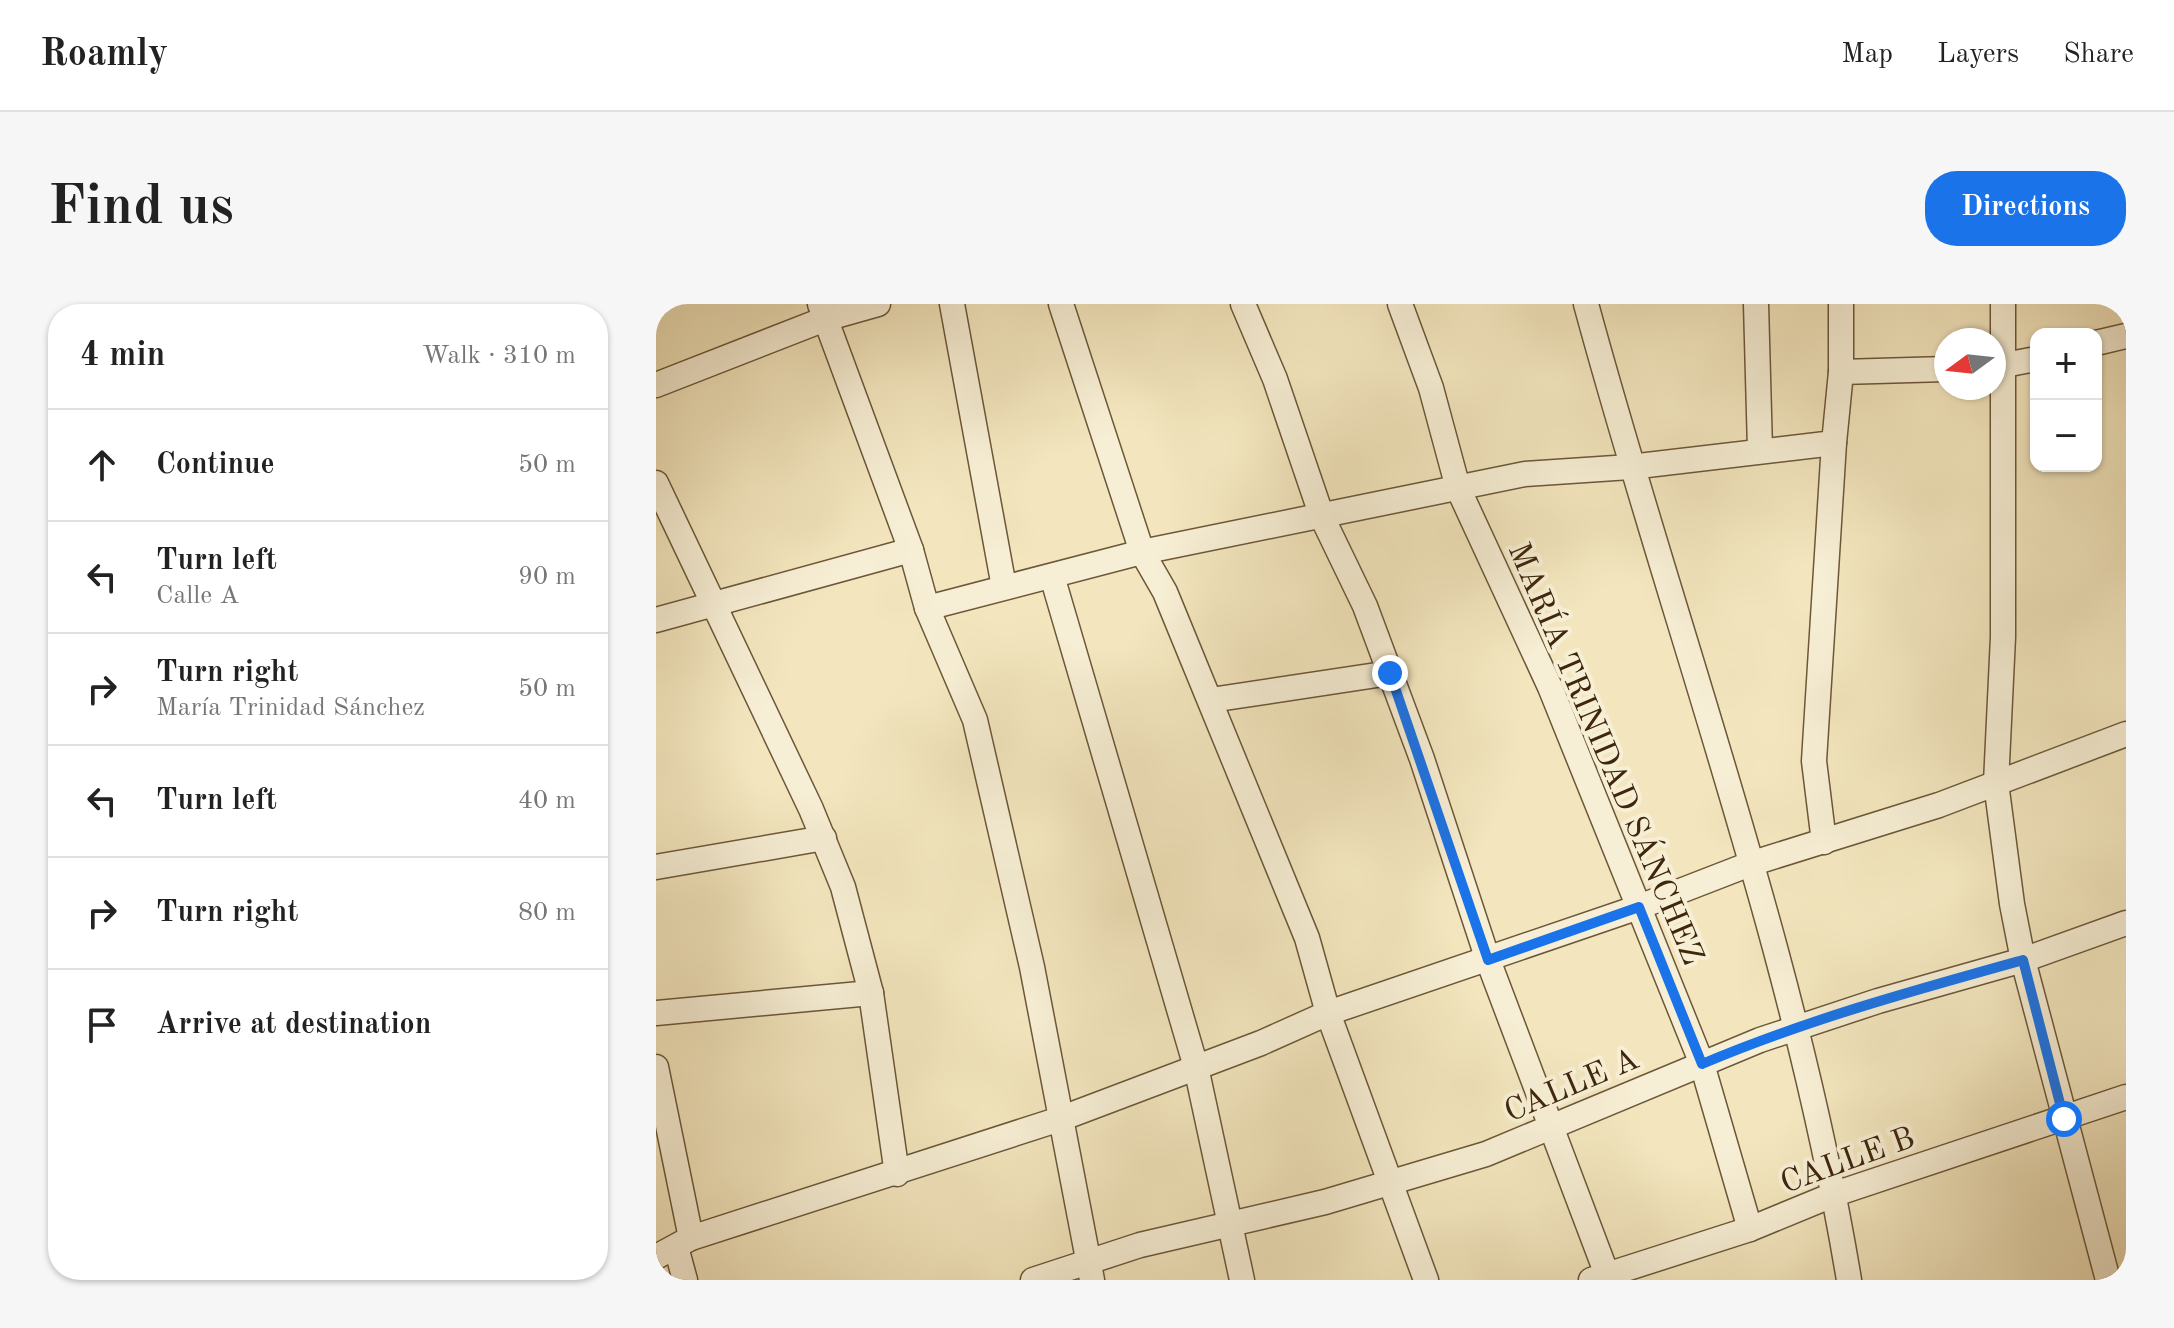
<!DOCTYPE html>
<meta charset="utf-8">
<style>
:root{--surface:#fff;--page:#f6f6f6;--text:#222;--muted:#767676;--line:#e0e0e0;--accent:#1a73e8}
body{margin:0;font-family:"Old Standard TT",serif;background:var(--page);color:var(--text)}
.controls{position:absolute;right:24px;top:24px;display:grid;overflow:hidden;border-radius:16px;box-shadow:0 2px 6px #0004}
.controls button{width:72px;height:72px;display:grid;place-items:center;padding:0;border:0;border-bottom:2px solid var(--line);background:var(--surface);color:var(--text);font:40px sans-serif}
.compass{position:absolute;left:1278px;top:24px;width:72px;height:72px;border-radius:50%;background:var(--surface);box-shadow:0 2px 6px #0004;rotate:255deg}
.stop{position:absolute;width:24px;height:24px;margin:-18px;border:6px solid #1a73e8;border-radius:50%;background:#fff}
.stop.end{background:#1a73e8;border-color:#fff;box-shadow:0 2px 8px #0008}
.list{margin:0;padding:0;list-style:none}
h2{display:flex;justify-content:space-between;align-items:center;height:104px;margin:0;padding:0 32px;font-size:34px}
h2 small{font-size:26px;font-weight:400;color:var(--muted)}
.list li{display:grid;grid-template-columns:52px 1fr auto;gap:24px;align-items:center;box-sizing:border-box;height:112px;padding:0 32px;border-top:2px solid var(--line)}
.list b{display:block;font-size:30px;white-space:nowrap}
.list p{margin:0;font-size:26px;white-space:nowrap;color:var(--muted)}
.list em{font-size:26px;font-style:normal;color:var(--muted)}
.icon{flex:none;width:44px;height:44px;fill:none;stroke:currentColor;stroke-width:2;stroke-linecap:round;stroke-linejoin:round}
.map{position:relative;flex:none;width:1470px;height:976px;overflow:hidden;border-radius:32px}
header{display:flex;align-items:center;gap:48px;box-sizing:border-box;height:112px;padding:0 40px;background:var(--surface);border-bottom:2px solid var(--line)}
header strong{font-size:38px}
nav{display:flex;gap:44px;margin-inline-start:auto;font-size:28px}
.intro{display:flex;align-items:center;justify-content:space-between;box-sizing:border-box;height:192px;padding:0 48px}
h1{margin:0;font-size:56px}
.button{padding:20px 36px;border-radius:32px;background:var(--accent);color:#fff;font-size:28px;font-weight:700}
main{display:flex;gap:48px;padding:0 48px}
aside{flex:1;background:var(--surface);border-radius:32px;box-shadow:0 2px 6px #0004}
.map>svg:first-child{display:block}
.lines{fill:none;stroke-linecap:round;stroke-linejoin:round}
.minor-casing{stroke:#6c5738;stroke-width:27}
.minor{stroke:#f7efd5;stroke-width:24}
.route{stroke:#1a73e8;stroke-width:10}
.labels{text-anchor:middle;stroke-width:8;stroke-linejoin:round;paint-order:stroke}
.street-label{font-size:32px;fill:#3f270c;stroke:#f7efd5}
</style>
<header>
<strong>Roamly</strong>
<nav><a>Map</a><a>Layers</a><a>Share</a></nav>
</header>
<div class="intro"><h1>Find us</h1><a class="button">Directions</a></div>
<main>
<aside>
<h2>4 min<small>Walk · 310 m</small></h2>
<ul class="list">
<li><svg class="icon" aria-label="ahead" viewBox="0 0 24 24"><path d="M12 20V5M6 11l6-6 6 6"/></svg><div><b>Continue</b></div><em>50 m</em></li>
<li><svg class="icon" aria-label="left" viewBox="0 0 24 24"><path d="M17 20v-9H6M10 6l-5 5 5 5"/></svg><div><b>Turn left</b><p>Calle A</p></div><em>90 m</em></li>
<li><svg class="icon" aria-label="right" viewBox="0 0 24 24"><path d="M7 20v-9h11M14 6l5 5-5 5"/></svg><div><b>Turn right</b><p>María Trinidad Sánchez</p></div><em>50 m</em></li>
<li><svg class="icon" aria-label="left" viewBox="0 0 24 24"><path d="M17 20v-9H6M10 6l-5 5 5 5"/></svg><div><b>Turn left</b></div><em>40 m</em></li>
<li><svg class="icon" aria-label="right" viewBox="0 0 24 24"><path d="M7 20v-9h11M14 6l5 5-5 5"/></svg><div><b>Turn right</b></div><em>80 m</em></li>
<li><svg class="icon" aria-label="arrive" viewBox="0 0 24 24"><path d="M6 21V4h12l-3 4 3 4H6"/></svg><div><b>Arrive at destination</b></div></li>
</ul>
</aside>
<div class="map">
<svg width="1470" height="976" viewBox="0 0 1470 976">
<rect width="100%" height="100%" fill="#f3e6be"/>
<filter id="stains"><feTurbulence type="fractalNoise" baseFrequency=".0025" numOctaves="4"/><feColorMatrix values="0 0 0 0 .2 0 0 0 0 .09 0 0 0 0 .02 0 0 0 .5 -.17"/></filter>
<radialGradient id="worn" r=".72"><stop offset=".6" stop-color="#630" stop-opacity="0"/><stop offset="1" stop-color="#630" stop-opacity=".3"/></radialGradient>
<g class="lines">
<defs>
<g id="minor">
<path d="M164,0L255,246L271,304L319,416L376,663L436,976"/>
<path d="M296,0L348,283"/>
<path d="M405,0L486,248L509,288L651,634L672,709L770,976"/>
<path d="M587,0L619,75L666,213L709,302L766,455L832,656L953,976"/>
<path d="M744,0L775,84L802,184L894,383L1046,760L1094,925"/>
<path d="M930,0C1018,325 1138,643 1193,976"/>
<path d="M1100,0L1104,146"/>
<path d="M1347,0V333L1340,479L1356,600L1367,656L1452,976"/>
<path d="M1440,39L1470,32"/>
<path d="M1338,63L1380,55"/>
<path d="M1185,68L1290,65"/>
<path d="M0,81L169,15L222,0"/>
<path d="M0,179L155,505L187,583L215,689L241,870"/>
<path d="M396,272L540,763L586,976"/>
<path d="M271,304L486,248L869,170L974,163L1178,139L1185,68V0"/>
<path d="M0,316L255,246"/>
<path d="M555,396L734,369"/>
<path d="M1168,538L1158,457L1178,139"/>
<path d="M0,563L168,534"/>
<path d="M0,709L215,689"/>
<path d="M0,763L35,934"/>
<path d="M20,943L29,976"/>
<path d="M0,953L35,934L404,815L605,739L672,709L983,603L1094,560L1283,501L1470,430"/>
<path d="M377,976L484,941L669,898L830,850L1104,736L1222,697L1367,656L1470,619"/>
<path d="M935,976L1094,925L1179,890L1470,793"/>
</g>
</defs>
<use href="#minor" class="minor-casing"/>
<use href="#minor" class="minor"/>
</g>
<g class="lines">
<path class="route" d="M734,369L832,656L983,603L1046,760C1150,716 1259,686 1367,656L1408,815"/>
</g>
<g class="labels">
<g class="street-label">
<text transform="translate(951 449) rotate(67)" y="11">MARÍA TRINIDAD SÁNCHEZ</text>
<text transform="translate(915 780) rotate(-23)" y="11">CALLE A</text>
<text transform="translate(1191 855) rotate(-20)" y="11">CALLE B</text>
</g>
</g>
<rect width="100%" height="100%" filter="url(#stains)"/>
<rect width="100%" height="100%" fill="url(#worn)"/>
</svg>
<div class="controls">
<button>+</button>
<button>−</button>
</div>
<svg class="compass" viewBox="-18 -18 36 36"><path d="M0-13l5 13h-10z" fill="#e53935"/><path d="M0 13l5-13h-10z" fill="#767676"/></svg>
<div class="stop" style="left:1408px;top:815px"></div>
<div class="stop end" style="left:734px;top:369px"></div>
</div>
</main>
